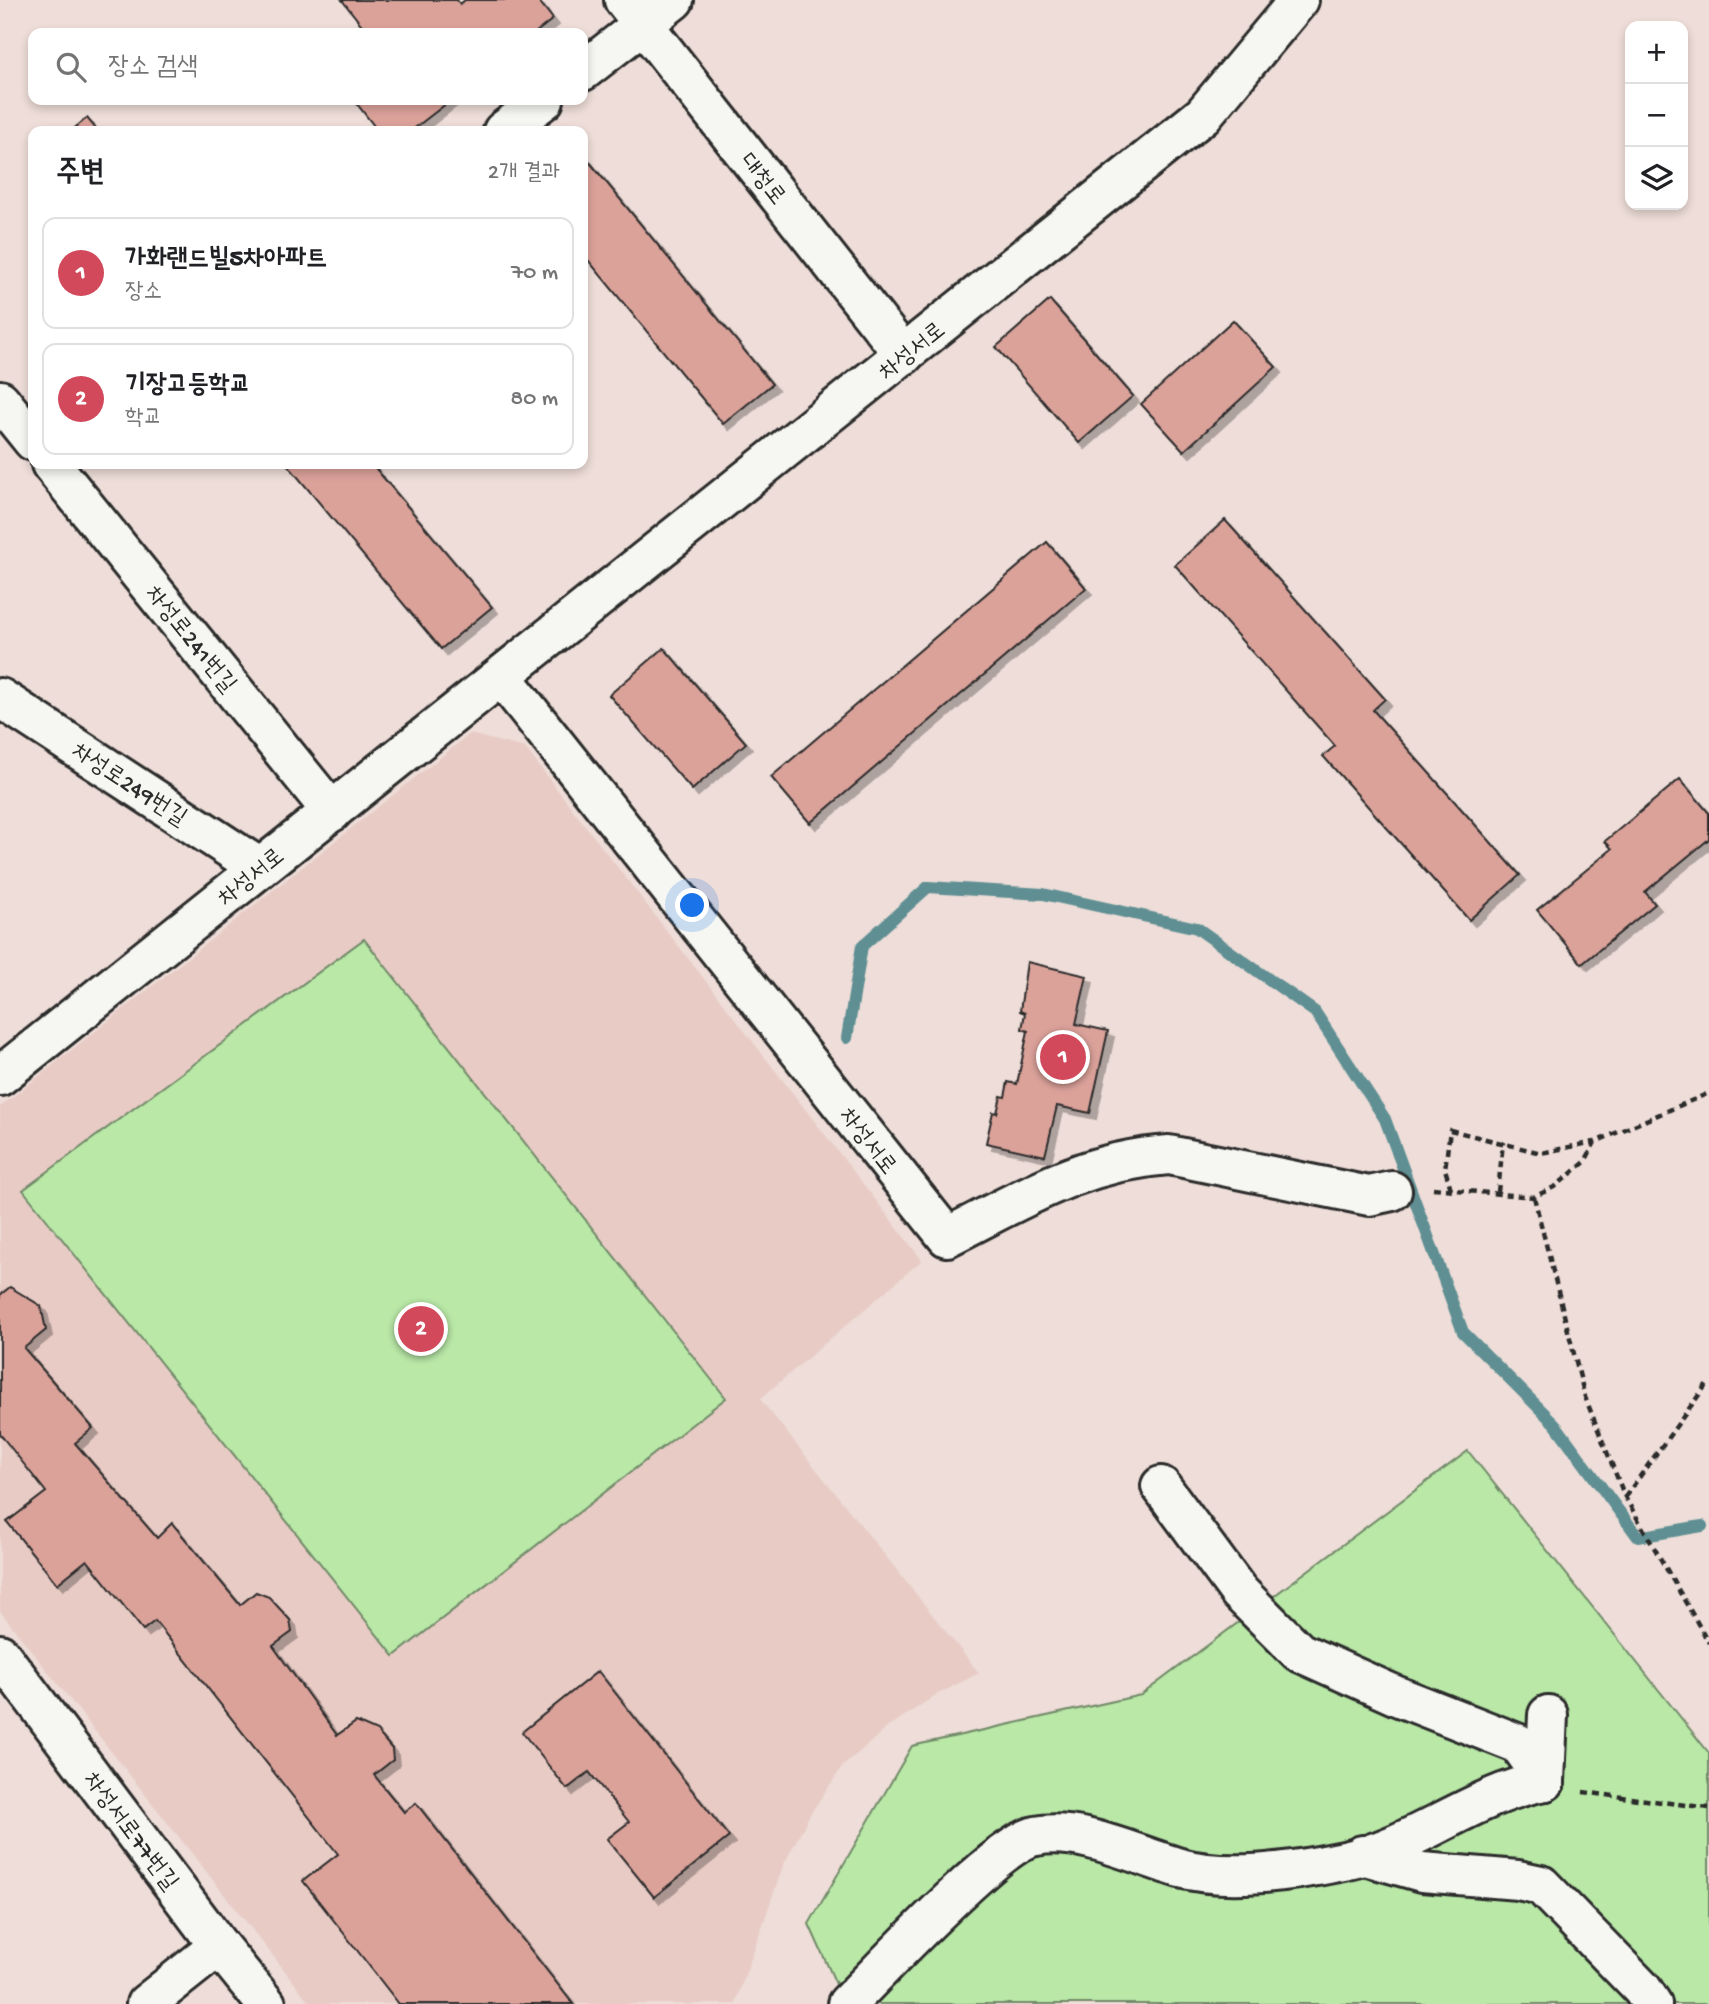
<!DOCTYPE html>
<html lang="ko">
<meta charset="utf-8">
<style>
:root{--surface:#fff;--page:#f6f6f6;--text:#202124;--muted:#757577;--line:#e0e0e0;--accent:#d1495b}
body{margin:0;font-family:"Gochi Hand","Poor Story",sans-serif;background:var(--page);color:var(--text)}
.controls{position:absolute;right:21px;top:21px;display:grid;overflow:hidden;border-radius:14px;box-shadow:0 4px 10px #0003}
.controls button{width:63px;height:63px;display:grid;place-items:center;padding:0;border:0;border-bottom:2px solid var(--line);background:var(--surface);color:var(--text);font:35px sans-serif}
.you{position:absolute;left:693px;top:906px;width:24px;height:24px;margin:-18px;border:5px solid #fff;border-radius:50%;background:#1a73e8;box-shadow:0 0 0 10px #1a73e833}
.badge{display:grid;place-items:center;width:46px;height:46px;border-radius:50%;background:var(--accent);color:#fff;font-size:23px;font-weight:700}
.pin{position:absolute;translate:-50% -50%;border:4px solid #fff;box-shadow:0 2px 7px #0006}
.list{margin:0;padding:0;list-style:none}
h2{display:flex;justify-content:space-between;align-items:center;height:91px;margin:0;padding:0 28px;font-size:30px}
h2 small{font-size:23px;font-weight:400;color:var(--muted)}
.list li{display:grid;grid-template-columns:46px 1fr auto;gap:21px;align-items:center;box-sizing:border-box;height:112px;margin:0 14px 14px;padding:0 14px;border:2px solid var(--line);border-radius:14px}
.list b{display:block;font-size:26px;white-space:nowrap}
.list p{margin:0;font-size:23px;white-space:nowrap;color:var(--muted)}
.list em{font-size:23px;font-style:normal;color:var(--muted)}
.icon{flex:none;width:38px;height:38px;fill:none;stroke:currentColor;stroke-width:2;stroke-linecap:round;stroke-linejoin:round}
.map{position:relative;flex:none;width:1709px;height:2004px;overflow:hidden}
.search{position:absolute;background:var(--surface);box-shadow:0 4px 10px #0003;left:28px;top:28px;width:560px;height:77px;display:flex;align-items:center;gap:18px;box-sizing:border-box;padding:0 24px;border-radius:14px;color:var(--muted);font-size:26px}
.panel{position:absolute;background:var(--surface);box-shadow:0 4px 10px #0003;left:28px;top:126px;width:560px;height:343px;border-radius:14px}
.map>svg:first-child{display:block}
.built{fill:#e8cbc5}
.green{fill:#b9e8a7;stroke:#728a69;stroke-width:2}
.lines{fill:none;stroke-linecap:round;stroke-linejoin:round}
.stream{stroke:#5f8f93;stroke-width:12}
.building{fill:#dba29a;stroke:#2b2b2b;stroke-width:2;filter:url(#shadow)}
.minor-casing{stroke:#2b2b2b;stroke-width:44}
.path{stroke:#2b2b2b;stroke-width:4.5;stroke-dasharray:7 5;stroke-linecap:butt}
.minor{stroke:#f6f6f2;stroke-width:38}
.labels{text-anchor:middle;stroke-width:6;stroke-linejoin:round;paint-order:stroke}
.street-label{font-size:24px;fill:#2b2b2b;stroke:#f6f6f2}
</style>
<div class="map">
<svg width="1709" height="2004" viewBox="0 0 1709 2004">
<defs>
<filter id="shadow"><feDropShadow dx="6" dy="6" stdDeviation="0" flood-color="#0004"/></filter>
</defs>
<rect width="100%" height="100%" fill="#eeddd8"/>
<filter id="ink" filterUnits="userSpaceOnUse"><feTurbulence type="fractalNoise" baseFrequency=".0143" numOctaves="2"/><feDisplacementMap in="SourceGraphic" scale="14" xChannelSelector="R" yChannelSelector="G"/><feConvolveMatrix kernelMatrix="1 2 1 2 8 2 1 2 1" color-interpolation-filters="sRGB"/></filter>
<g filter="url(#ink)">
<path class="built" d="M470,734L525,748L922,1260L760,1399L979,1673L936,1695L888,1727L843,1766L810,1814L783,1866L735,2004H311L0,1611V1107Z"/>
<g class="green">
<path d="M364,939L726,1398L394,1656L23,1190Z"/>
<path d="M1468,1451L1709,1753V2004H845L809,1924L912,1746L1141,1695Z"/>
</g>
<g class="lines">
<path class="stream" d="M847,1038L862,946L928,887L1043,894L1197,928L1315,1012L1385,1119L1463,1332L1555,1424L1638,1537L1702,1526"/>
</g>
<g class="building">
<path d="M342,0H457L460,4L465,0H538L553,19L535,33H368Z"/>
<path d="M354,100H451L411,131H378Z"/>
<path d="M87,118L98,131H71Z"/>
<path d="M583,154L772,384L723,424L583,254Z"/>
<path d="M1050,300L1133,396L1079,443L996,347Z"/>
<path d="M1233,320L1276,367L1184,451L1141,404Z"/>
<path d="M287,464H372L492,607L441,649Z"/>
<path d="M1225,520L1385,699L1373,710L1520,875L1469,920L1323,756L1335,746L1175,565Z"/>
<path d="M1047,542L1086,588L810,823L771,777Z"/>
<path d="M664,648L746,743L692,790L609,695Z"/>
<path d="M1680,779L1709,813V839L1645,892L1655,904L1582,964L1537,910L1612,849L1605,841Z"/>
<path d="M1027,962L1087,976L1076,1024L1108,1031L1090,1113L1057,1106L1045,1156L986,1143L993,1112L997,1113L1001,1096L1005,1097L1008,1082L1017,1084L1028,1031L1022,1029L1025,1013L1020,1011Z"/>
<path d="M10,1287L41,1306L46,1330L24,1348L93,1428L75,1443L157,1538L172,1523L240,1605L256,1592L269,1597L290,1620L292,1632L273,1646L337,1735L356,1722L377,1731L392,1749L393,1760L374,1775L404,1812L416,1803L573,2004H399L303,1881L338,1854L155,1621L143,1630L87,1560L57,1584L7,1522L46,1492L0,1434V1295Z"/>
<path d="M598,1671L729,1837L654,1897L607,1839L629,1822L589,1772L567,1789L522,1732Z"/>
</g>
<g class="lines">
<defs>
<g id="minor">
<path d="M624,0L904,355"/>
<path d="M583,71L674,0"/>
<path d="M503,131L544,100"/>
<path d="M0,400L33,441"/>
<path d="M51,464L332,812"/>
<path d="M502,677L947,1237C1023,1199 1081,1161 1169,1155L1369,1196L1392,1191"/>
<path d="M0,698L260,868"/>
<path d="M0,1076L1203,115L1299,0"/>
<path d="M1161,1486L1239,1592L1299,1652L1397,1696L1519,1744L1545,1781"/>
<path d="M0,1654L219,1946L266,2004"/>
<path d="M1545,1781L1548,1715"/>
<path d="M1362,1855L1422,1872L1518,1880L1541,1885L1642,1989L1652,2004"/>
<path d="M146,2004L219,1946"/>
<path d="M847,2004C880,1971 999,1842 1036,1836C1081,1827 1138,1856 1180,1868C1228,1881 1296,1871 1344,1861C1414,1847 1473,1794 1545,1781"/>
</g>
</defs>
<use href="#minor" class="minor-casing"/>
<g class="path">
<path d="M1433,1188L1534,1197L1556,1186L1585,1162L1595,1142L1709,1093"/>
<path d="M1451,1189L1445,1169L1450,1130L1541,1153L1594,1142"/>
<path d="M1498,1192L1503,1142"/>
<path d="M1534,1197L1585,1397L1625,1497L1709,1643"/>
<path d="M1625,1497L1709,1381"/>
<path d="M1583,1792L1709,1808"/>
</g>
<use href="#minor" class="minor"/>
</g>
</g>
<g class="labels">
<g class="street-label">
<text transform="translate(764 178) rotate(52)" y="8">대청로</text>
<text transform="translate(911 350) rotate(-39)" y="8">차성서로</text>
<text transform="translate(192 638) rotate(51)" y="8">차성로241번길</text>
<text transform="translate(130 783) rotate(33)" y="8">차성로249번길</text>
<text transform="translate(250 876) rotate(-39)" y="8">차성서로</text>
<text transform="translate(869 1140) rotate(52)" y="8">차성서로</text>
<text transform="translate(132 1830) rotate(53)" y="8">차성서로77번길</text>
</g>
</g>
</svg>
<div class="controls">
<button>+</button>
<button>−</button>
<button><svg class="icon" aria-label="layers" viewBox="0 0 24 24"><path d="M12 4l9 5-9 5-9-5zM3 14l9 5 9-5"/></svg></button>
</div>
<div class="you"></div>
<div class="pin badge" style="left:1063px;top:1057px">1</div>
<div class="pin badge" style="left:421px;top:1329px">2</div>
<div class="search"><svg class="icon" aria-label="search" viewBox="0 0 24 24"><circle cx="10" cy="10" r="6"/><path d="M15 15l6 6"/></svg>장소 검색</div>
<section class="panel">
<h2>주변<small>2개 결과</small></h2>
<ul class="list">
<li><span class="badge">1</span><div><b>가화랜드빌5차아파트</b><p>장소</p></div><em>70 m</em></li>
<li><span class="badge">2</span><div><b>기장고등학교</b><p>학교</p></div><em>80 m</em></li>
</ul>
</section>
</div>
